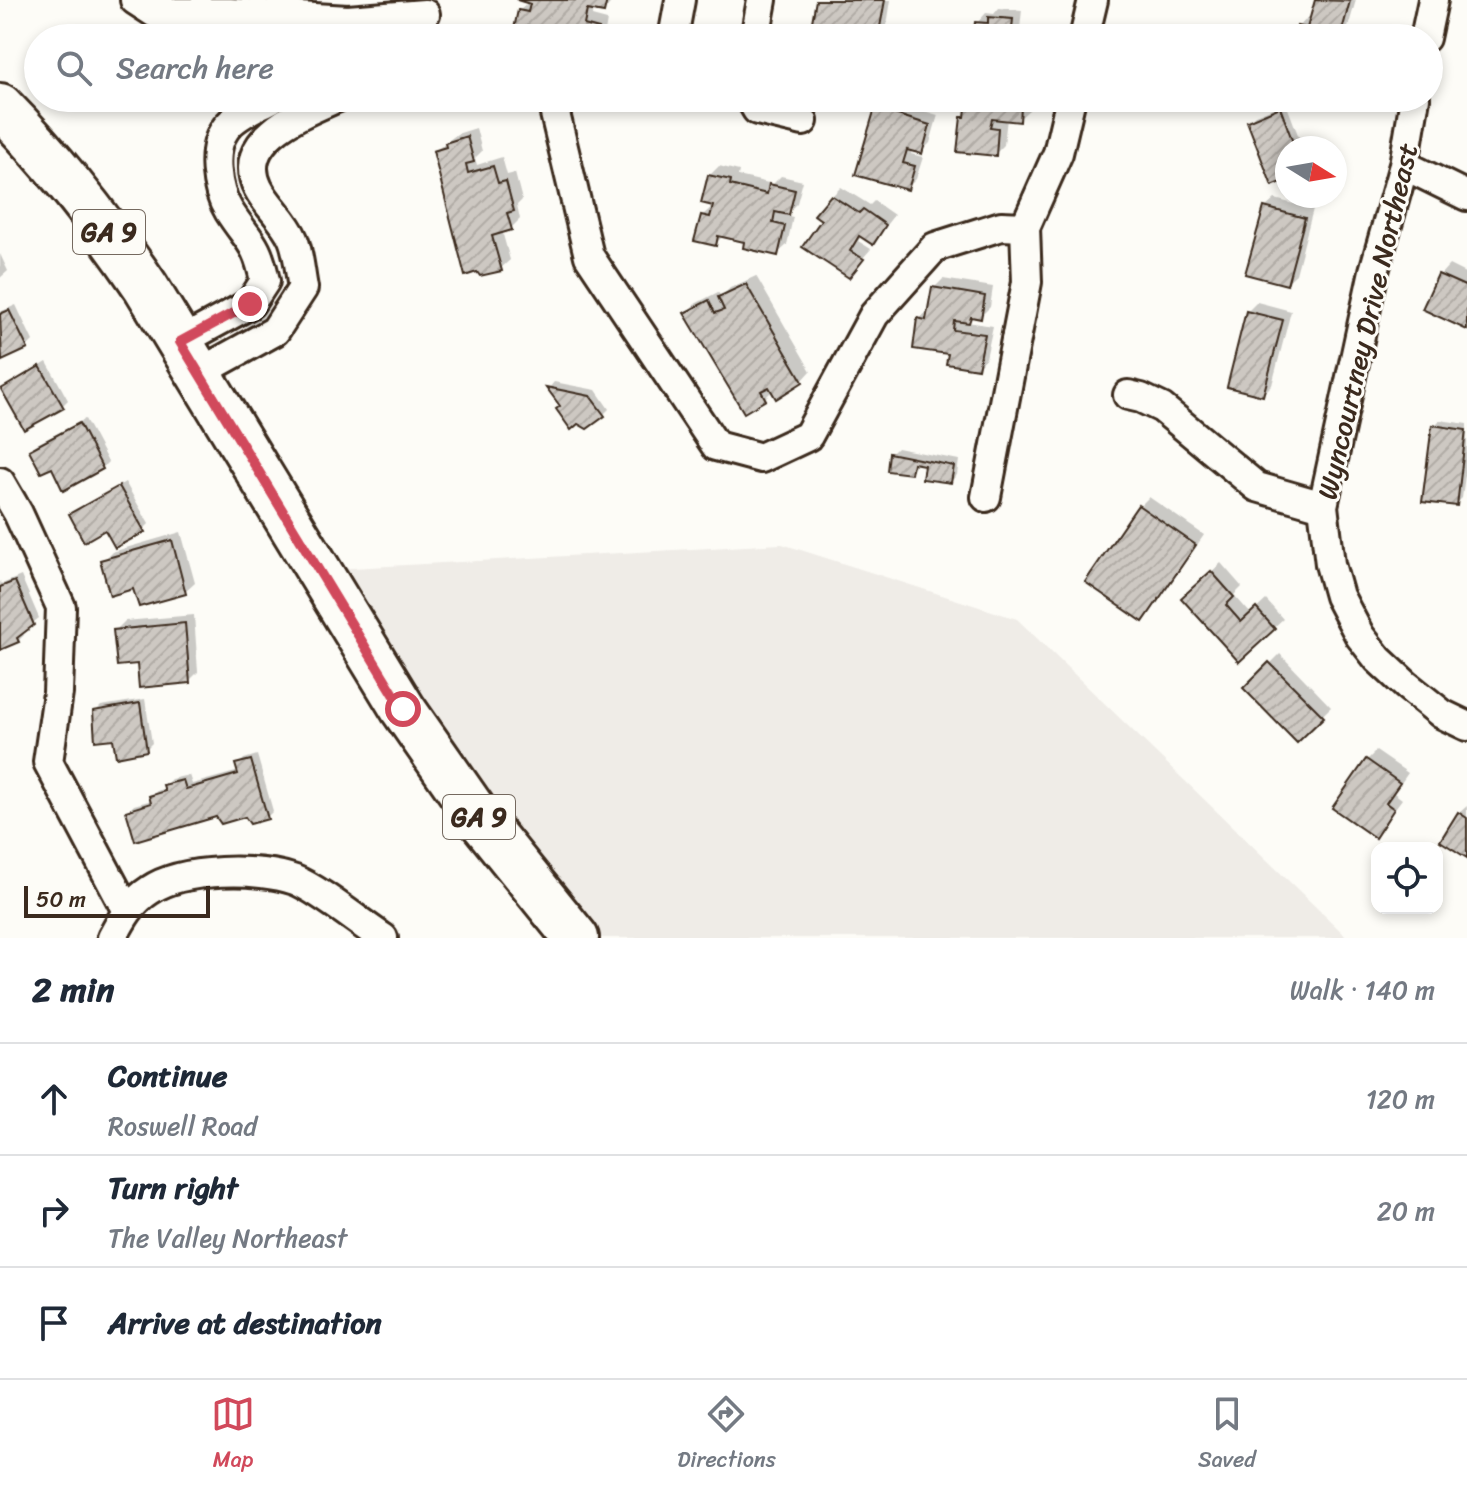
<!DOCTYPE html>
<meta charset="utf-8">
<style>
:root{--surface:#fff;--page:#f2f2f3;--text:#1f2937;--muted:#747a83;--line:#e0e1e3;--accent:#d1495b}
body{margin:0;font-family:Sriracha,sans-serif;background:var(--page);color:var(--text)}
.controls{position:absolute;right:24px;bottom:24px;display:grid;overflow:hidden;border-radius:16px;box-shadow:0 4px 12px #0003}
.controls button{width:72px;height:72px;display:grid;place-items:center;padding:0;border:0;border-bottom:2px solid var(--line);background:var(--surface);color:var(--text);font:40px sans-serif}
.compass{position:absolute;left:1275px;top:136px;width:72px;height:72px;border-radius:50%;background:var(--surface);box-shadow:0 4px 12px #0003;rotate:101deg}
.scale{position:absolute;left:24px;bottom:20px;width:186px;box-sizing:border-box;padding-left:8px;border:4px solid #3b2a1e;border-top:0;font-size:22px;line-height:28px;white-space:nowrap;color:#3b2a1e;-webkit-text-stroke:6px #fdfcf7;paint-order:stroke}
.stop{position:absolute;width:24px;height:24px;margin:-18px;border:6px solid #d1495b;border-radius:50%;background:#fff}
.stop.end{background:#d1495b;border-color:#fff;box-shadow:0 2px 8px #0008}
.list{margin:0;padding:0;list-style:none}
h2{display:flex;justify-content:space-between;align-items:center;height:104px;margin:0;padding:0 32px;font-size:34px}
h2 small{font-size:26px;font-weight:400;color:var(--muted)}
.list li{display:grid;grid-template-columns:52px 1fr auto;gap:24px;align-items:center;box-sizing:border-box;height:112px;padding:0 32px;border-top:2px solid var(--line)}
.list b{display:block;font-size:30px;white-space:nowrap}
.list p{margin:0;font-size:26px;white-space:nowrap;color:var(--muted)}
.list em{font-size:26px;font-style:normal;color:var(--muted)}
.icon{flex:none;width:44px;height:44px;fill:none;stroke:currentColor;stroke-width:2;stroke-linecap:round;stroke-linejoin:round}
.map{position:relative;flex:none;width:1467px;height:938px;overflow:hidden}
.search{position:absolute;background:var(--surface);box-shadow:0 4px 12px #0003;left:24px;right:24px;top:24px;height:88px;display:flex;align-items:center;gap:20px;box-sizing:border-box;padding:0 28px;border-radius:44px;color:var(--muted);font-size:30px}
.sheet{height:440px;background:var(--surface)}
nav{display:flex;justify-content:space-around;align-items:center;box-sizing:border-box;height:112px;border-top:2px solid var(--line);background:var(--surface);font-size:22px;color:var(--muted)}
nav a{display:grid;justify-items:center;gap:4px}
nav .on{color:var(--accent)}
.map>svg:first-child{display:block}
.built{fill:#efece7}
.shadow{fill:#0003}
.building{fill:url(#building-hatch);stroke:#3b2a1e;stroke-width:2}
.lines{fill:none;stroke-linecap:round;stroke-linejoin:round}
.street-casing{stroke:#3b2a1e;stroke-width:34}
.primary-casing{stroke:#3b2a1e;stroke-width:50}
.street{stroke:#fdfcf7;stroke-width:28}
.primary{stroke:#fdfcf7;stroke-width:44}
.route{stroke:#d1495b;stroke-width:10}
.labels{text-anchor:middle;stroke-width:6;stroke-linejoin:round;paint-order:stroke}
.shield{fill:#fdfcf7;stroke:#75695f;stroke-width:2}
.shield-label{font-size:26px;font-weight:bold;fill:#3b2a1e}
.street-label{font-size:28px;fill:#3b2a1e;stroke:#fdfcf7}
</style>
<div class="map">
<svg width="1467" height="938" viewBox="0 0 1467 938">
<defs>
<pattern id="building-hatch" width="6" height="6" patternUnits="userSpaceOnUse" patternTransform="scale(2)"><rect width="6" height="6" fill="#cdc8c2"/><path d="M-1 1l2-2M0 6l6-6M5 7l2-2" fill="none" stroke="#b1aca6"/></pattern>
</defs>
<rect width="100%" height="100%" fill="#fdfcf7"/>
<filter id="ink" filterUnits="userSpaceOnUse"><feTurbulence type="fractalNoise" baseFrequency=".0125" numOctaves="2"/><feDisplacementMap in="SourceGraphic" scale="16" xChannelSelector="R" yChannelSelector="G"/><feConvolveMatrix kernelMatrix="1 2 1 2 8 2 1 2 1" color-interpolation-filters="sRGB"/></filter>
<g filter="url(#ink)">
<path class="built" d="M782,544L1017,619L1348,938H556L334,569Z"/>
<g class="shadow">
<path d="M520,0H613L604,11L593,9L592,16L607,20L604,38H514L519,11L529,2Z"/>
<path d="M818,0H891L885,38H811Z"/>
<path d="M1317,0H1356L1345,38H1295L1299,27L1308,17L1312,18Z"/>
<path d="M999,8L1022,10L1019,38H975L977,23L986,13L994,14Z"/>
<path d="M969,98H1035L1029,104V110L1019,119L1007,118L1004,145L995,154L963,118L968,114Z"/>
<path d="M886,100L938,115L930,143L921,152L912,149L911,154L923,157L916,179L907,188L876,109Z"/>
<path d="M1286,103L1303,148H1287V177L1249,121L1255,115Z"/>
<path d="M476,128L482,151L475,158L477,165L502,157L507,175L515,173L522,200L517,205L520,219L511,228L502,231L510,260L500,269L435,151L457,134Z"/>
<path d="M719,166L739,171L738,176L773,184L781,176L803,181L797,203L785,215L793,217L787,245L777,254L746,241L723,236L715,244L702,216L715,204L709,176Z"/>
<path d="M841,187L870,205L874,201L894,215L873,242L862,235L858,241L871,249L854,268L824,219L832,196Z"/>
<path d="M1275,199L1313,209L1296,274L1286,283L1265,208Z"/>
<path d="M0,254L8,271L0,278Z"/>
<path d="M1449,265L1467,274V327L1425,308L1440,275Z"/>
<path d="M756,276L811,371L802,381L773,390L765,398L686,313L695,304L718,292L721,297L730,288Z"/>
<path d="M943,279L993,287L990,307L981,316L974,315L967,322L993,326L986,358L977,367L950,353L919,319L929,310L934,288Z"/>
<path d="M1257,302L1291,311L1272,385L1263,394L1247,312Z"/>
<path d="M16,305L33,341L27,347L3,359L0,352V312Z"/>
<path d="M47,362L68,400L62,406L3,389Z"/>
<path d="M554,382L596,390L609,409L603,415L562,406L549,388Z"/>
<path d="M85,419L108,462L102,468L52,465L31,450L37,444Z"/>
<path d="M1440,420L1467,424V460L1462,498L1456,504L1434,426Z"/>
<path d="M897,448L959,460L957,475L951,481L927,463L917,462L911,472L891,454Z"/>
<path d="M125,482L149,524L143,530L72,515Z"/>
<path d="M1149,497L1204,535L1152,610L1143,619L1088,581L1140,506Z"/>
<path d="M181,532L195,583L185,592L135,587L103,561L112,552Z"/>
<path d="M1221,563L1242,587L1234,595L1251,614L1266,600L1283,619L1239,659L1193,589Z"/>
<path d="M21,576L39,618L22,631L24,635L18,641L0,648V581L2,584Z"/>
<path d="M194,615L198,672L189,681L139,662L115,631L125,621Z"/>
<path d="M1280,654L1331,707L1297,740L1246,688Z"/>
<path d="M145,699L152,743L146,749L115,737L95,712L101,706Z"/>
<path d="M1376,751L1408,773L1394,793L1402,799L1375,835L1367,760Z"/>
<path d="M257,755L273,811L267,817L128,811L134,805L152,800L151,796L157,791L166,788L165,785L171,779L189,775L192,784L239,771L238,765L244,759Z"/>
<path d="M1467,806V856L1459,813Z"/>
</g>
<g class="building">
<path d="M517,0H607L604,13L587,10L584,25L599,29L597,38H512L518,10L528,12L530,4Z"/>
<path d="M816,0H885L878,38H809Z"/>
<path d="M1315,0L1350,1L1340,38H1293L1297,26L1307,28Z"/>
<path d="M988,17L1013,19L1011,38H973L975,22L988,23Z"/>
<path d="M967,98H1029L1028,108L1021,107L1020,122L992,119L990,127L998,128L996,156L957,152L961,117H965Z"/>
<path d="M1280,107L1295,148H1287V180L1272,186L1247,121Z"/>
<path d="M875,108L930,125L922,154L907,150L903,163L915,166L908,190L855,175Z"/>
<path d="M467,136L474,162L466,164L468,173L493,166L498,183L506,181L514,211L507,213L512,230L492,236L502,271L480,276L477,272L465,276L433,151L446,147L445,143Z"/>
<path d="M708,175L731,180L730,185L767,194L769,184L795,190L789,215L775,212L773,223L785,226L778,256L743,248L744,242L718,236L716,246L694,241L701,215L710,217L713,206L701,203Z"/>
<path d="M831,195L859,213L863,209L886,225L873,245L859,236L850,251L864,259L849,278L802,247L821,220L814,215Z"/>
<path d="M1264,207L1305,218L1287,285L1245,274Z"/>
<path d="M1438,274L1467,287V330L1422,309Z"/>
<path d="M746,284L803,382L776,399L769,387L761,391L766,400L744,413L684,313L709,300L715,313L724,310L718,297Z"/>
<path d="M932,287L985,296L981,319L971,317L969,323L954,321L953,330L985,334L978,369L946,364L948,354L913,349L917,318L926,320Z"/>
<path d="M9,310L28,349L2,361L0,314Z"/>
<path d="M1246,311L1283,320L1263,396L1227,387Z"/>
<path d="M40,366L64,408L24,430L1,389Z"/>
<path d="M546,387L590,396L605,416L587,429L578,424L571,430L556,409L560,406Z"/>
<path d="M79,423L103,469L63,491L52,468L41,473L29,450Z"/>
<path d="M1432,425L1466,430L1457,506L1422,502Z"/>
<path d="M889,453L954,466L951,483L922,479L924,465L913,463L911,474L887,471Z"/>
<path d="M119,486L145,532L115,548L105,530L84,542L69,514Z"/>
<path d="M1138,505L1196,545L1143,622L1085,582Z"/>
<path d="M172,540L186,594L139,607L133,589L110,596L100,560Z"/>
<path d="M1211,571L1234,597L1226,605L1241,622L1256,608L1275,629L1239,662L1181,598Z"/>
<path d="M15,581L34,625L17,638L19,642L0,650V587Z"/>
<path d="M185,623L190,683L139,688L137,664L117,666L113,630Z"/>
<path d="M1269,662L1324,717L1297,743L1243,688Z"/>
<path d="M140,703L147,751L116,757L113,739L95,741L93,711Z"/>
<path d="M1366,759L1400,783L1386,803L1394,809L1375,838L1332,808Z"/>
<path d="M251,760L268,819L250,824L245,817L221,824L216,817L135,841L126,811L151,803L149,796L165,791L163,785L183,780L186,789L238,774L235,764Z"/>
<path d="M1458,812L1467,818V858L1440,841Z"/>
</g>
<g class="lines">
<defs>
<g id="street">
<path d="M135,0L155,13H230L348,20L425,14"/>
<path d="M673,38L680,0"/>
<path d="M755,38L762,0"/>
<path d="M1084,38L1093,0"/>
<path d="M1425,38L1433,0"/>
<path d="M545,98L552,101L589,256L716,446L761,458L808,436L874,315L935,247L1001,226L1025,227"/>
<path d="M750,98L757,110L803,121"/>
<path d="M1415,98L1404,165L1374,271L1323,506L1330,564L1339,596L1360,636L1378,659L1406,685L1442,714L1467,726"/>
<path d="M1404,165L1467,196"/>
<path d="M180,342L250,304L265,281C257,241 248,241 229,211C216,190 210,149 226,128C236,114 258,106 272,98"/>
<path d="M197,374L275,331L303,288C300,273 299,254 293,239C285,220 267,206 258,188C234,139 302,113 336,98"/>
<path d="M1128,395L1141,398L1162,408L1257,487L1323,506"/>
<path d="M0,482L18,513L61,607L58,693L48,762L127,911"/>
<path d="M986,497L1027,282L1025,227L1058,153L1071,98"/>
<path d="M112,938C122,919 131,902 150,890C182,868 259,867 295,880C318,889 360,923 383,938"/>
</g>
<path id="primary" d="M0,106C55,162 102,222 146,287L403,709L479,818L576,938"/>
</defs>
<use href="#street" class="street-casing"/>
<use href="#primary" class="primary-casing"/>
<use href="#street" class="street"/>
<use href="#primary" class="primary"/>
</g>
</g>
<g class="lines" filter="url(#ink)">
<path class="route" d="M250,304L180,342L403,709"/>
</g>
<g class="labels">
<g class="shield">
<rect x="73" y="210" width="72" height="44" rx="6"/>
<rect x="443" y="795" width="72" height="44" rx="6"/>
</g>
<g class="shield-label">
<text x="109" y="241">GA 9</text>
<text x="479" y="826">GA 9</text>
</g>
<g class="street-label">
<text transform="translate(1367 321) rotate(-77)" y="10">Wyncourtney Drive Northeast</text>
</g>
</g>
</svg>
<div class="controls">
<button><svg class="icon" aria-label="locate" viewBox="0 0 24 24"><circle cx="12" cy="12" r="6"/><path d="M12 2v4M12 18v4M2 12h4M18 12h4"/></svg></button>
</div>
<svg class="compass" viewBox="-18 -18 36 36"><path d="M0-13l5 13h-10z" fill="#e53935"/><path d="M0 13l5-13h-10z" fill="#747a83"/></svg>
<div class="scale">50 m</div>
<div class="stop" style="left:403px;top:709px"></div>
<div class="stop end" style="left:250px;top:304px"></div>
<div class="search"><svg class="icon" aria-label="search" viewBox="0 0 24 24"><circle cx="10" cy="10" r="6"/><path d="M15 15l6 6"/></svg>Search here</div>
</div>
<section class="sheet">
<h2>2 min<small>Walk · 140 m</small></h2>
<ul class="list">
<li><svg class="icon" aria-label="ahead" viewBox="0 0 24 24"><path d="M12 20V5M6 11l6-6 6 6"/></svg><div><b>Continue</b><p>Roswell Road</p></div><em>120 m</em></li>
<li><svg class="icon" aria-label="right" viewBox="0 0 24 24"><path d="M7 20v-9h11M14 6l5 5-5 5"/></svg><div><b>Turn right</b><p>The Valley Northeast</p></div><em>20 m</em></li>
<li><svg class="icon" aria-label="arrive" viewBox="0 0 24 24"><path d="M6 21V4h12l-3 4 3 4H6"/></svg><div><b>Arrive at destination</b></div></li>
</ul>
</section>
<nav>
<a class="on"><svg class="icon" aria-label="map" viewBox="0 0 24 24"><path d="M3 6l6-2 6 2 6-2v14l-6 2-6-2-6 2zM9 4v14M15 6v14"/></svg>Map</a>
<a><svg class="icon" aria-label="directions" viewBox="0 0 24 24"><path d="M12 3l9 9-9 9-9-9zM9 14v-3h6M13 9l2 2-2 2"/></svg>Directions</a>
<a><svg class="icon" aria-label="saved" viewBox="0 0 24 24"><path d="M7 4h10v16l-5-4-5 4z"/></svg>Saved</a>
</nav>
